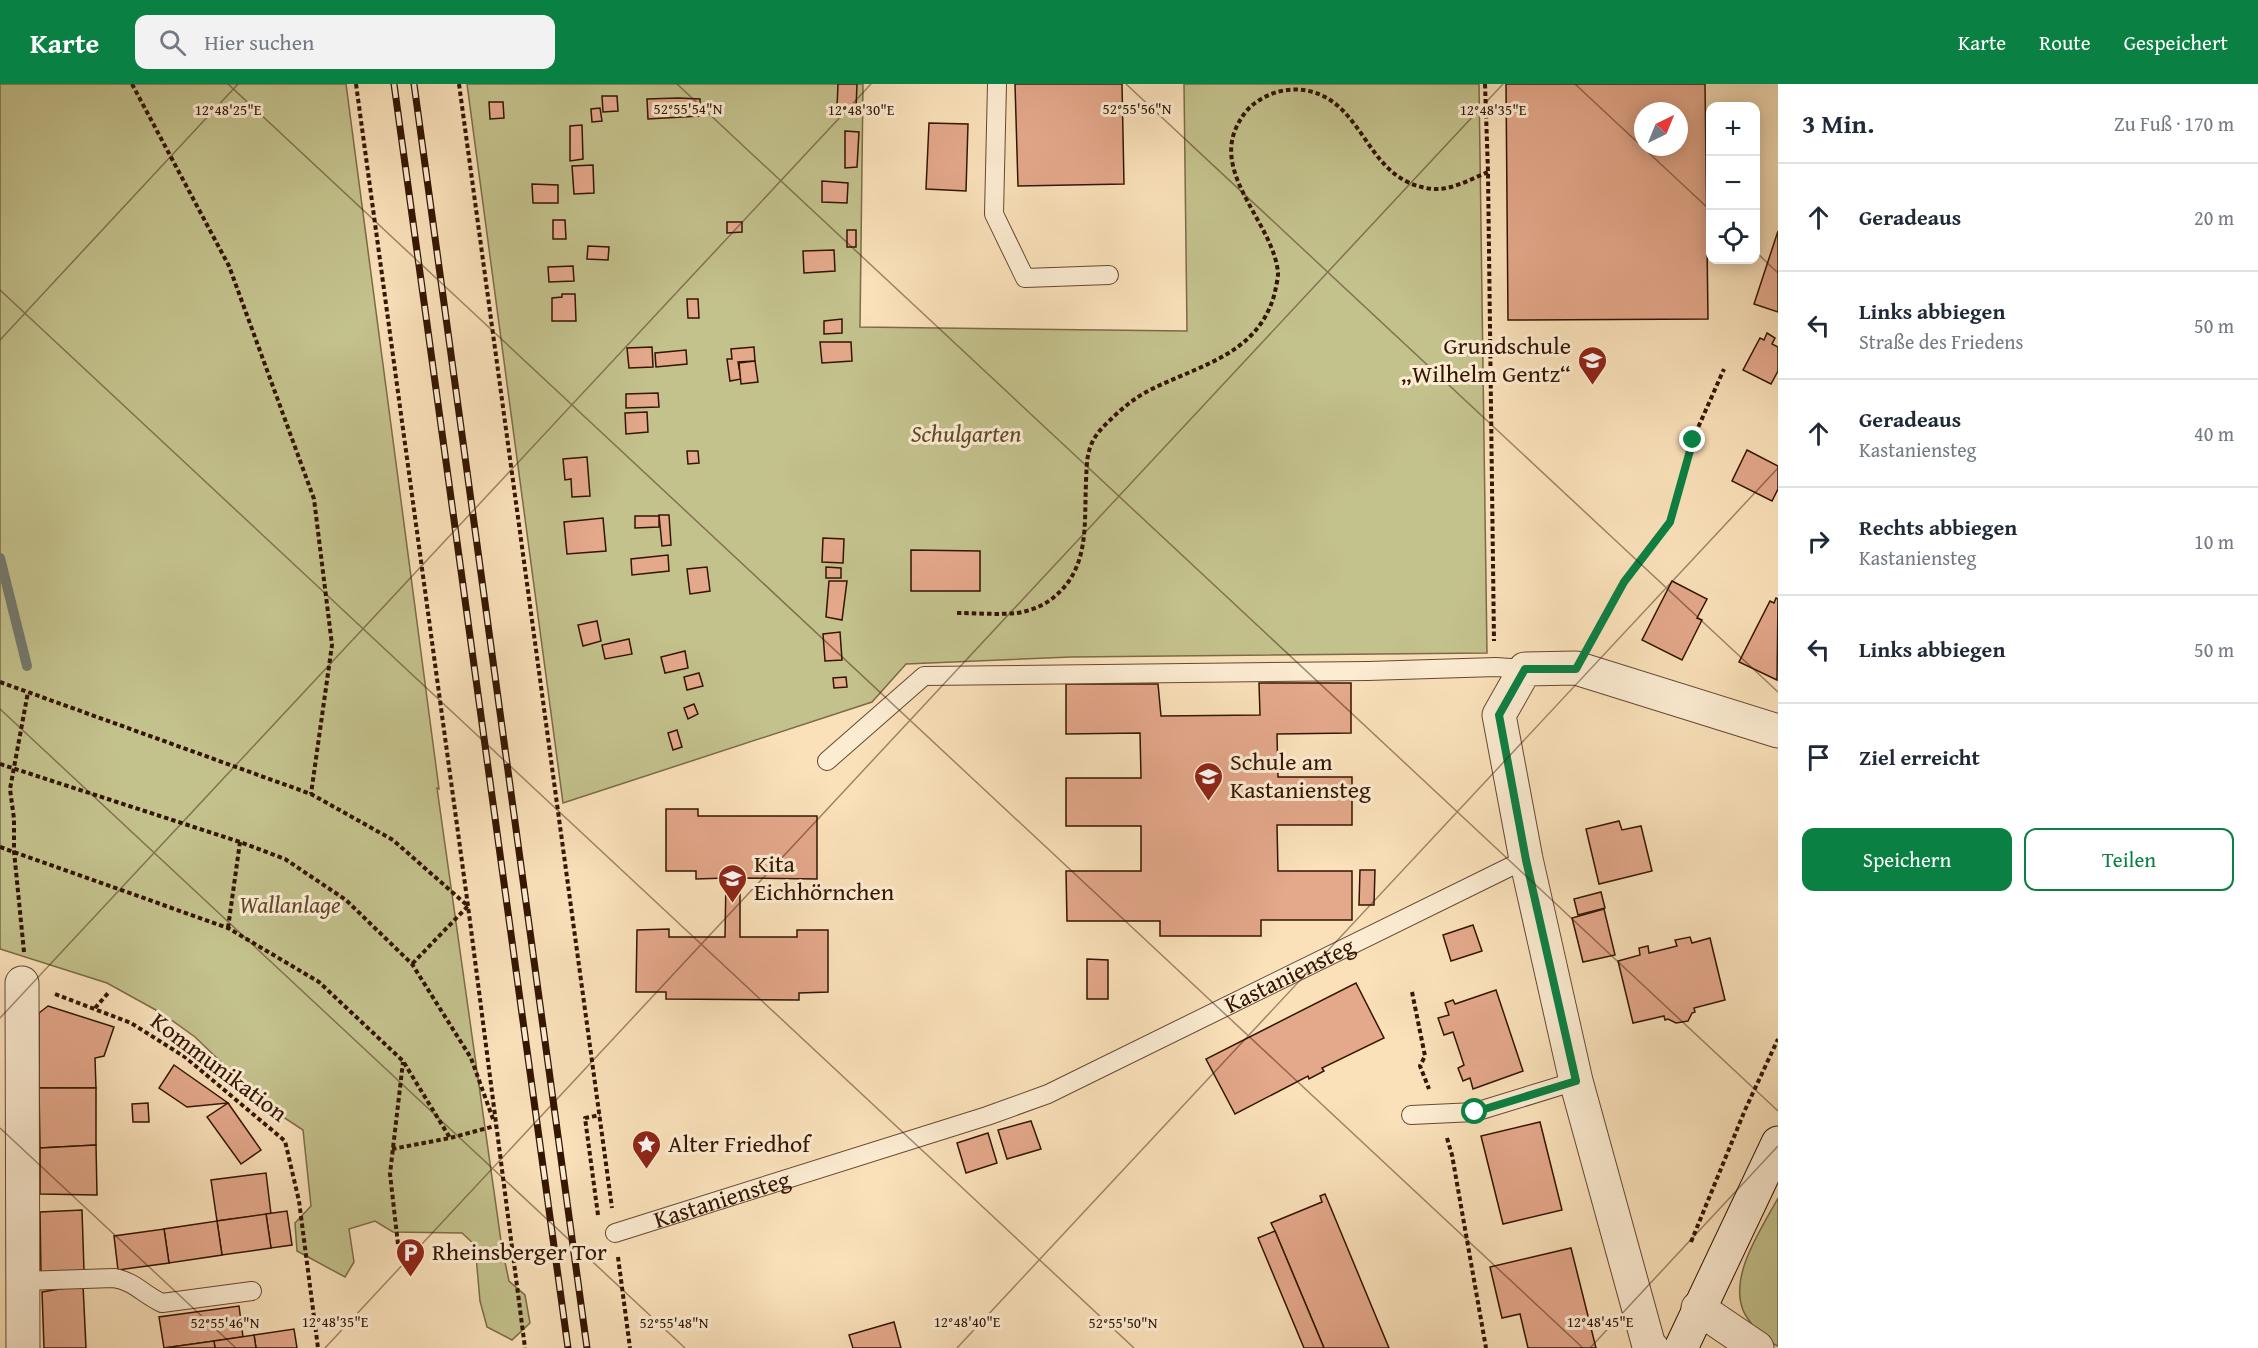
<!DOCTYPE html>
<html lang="de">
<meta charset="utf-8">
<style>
:root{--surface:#fff;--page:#f2f2f3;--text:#1f2937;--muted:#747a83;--line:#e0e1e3;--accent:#0b8043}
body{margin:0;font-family:"Gentium Book Plus",serif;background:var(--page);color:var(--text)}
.controls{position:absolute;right:18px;top:18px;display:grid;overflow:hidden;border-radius:12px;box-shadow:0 3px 15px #0003}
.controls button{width:54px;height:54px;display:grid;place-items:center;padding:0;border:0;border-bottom:2px solid var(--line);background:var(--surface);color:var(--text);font:30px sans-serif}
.compass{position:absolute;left:1634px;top:18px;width:54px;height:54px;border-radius:50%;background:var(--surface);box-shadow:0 3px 15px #0003;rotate:43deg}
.stop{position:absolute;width:18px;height:18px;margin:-14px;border:4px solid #0b8043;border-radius:50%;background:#fff}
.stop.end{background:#0b8043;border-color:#fff;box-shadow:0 2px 6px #0008}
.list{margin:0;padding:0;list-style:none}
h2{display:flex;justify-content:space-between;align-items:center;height:78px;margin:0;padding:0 24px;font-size:26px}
h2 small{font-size:20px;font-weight:400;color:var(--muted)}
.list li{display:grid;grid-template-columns:39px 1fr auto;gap:18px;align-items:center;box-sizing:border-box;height:108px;padding:0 24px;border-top:2px solid var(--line)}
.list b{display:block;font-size:22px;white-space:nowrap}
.list p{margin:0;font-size:20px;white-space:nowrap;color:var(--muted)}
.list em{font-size:20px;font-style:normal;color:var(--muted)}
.actions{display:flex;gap:12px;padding:18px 24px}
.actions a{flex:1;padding:14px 0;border:2px solid var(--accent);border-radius:12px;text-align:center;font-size:21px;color:var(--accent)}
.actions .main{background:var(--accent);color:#fff}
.icon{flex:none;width:33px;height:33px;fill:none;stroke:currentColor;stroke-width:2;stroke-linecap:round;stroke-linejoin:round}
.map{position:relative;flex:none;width:1778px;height:1264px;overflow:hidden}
header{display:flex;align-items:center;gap:36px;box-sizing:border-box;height:84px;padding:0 30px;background:var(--accent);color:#fff}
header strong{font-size:28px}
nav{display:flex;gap:33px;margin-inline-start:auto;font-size:21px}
.search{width:420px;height:54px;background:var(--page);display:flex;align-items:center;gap:15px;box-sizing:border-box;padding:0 21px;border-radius:12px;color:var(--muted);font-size:22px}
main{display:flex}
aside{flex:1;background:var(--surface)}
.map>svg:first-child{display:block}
.green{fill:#c3c18c;stroke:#7c6b47;stroke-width:1.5}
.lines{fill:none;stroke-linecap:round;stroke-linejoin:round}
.stream{stroke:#74796e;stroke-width:10}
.building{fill:#e4a88b;stroke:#341502;stroke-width:1.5;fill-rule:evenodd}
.service-casing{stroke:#664830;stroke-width:20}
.minor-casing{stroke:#664830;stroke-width:35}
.secondary-casing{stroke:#341502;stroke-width:35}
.path{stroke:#341502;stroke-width:4;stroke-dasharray:4.5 3;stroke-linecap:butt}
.service{stroke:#fcecd2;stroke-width:18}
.minor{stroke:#fcecd2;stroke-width:33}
.secondary{stroke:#fcecd2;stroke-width:33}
.rail-casing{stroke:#341502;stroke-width:7}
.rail{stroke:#fcecd2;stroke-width:4.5;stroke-dasharray:14;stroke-linecap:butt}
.route{stroke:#0b8043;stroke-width:8}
.ticks{fill:none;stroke:#341502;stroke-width:1.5;stroke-opacity:0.45}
.labels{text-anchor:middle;stroke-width:6;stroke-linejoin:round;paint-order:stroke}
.poi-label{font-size:24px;fill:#341502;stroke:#fcecd2;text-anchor:start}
.park-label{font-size:24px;font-style:italic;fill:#5f492b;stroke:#fcecd2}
.street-label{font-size:24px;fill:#341502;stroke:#fcecd2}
.ticks-label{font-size:15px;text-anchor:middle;fill:#341502;stroke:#fcecd2;stroke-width:6;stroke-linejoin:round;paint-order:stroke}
</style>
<header>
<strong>Karte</strong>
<div class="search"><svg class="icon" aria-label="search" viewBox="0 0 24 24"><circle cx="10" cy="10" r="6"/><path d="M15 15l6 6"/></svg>Hier suchen</div>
<nav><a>Karte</a><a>Route</a><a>Gespeichert</a></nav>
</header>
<main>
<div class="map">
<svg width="1778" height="1264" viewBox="0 0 1778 1264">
<rect width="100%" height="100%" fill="#fae1ba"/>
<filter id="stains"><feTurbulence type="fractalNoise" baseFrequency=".00333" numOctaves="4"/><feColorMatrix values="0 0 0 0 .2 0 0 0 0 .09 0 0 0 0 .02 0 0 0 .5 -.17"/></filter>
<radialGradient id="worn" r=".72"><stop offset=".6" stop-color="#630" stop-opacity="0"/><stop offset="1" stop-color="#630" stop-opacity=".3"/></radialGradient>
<g class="green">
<path d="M0,0H346L439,705L437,704L502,1164L509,1197L525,1211L530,1239L512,1256L487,1243L480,1217L475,1161L462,1149L393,1148L375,1137L349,1145L354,1178L345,1193L297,1167L295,1139L311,1122L303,1046L268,1023L195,953L163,930L107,899L0,865Z"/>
<path d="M467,0H863L860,243L1187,247L1184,0H1479L1487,569L1071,573L906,580L872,618L563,719Z"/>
<path d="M1778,1114V1262C1768,1259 1760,1249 1753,1242C1750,1237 1745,1232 1743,1226C1729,1191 1762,1144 1778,1114Z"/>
</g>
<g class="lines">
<path class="stream" d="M0,474L27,582"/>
</g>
<g class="building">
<path d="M838,0H857L856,24H837Z"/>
<path d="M1015,0H1122L1124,100L1018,102Z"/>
<path d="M1506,0H1705L1708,235L1508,236ZM1643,27H1679V63H1643Z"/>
<path d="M602,12H617L618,27L603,28Z"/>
<path d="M678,14L700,15V32L648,35L647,15Z"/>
<path d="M489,18H503L504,34L490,35Z"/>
<path d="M600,24L602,37L592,38L591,25Z"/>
<path d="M929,39L968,40L966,107L926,105Z"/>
<path d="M582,41L583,75L570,77V42Z"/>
<path d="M845,47L859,48L857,83L845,84Z"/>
<path d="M593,81L594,109L574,110L572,82Z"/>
<path d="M822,97L848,99L847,119L822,118Z"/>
<path d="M532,100L558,101V119H533Z"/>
<path d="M553,136H565L566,155H553Z"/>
<path d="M727,138H742V148L727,149Z"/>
<rect x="847" y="146" width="9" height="17"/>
<path d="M1778,147V228L1754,220Z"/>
<path d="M588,162L609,163L608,176L587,175Z"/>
<path d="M834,166L835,187L804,189L803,167Z"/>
<path d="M573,182L574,197L549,198L548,183Z"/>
<path d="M562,210H575L576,237H552V214L562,213Z"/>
<path d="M687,215H698L699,234H688Z"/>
<path d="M842,235V249L824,250V237Z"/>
<path d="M1767,249L1775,254L1772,260L1778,263V287L1771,300L1743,286L1760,254L1764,256Z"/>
<path d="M820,258H851L852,277L822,279Z"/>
<path d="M652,263L653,283L629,284L627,264Z"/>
<path d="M754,263L755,277L738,278L741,295L730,297L727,275H732L731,265Z"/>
<path d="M686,266L687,280L656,283L655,269Z"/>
<path d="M755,277L758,298L741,300L739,279Z"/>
<path d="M658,309L659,323L626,324V310Z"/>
<path d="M647,328L648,348L626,350L625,329Z"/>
<path d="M1747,366L1778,382V405L1772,417L1732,397Z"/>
<path d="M687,367H698L699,379L688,380Z"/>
<path d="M587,373L590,412L572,413L571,395L565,396L563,375Z"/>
<path d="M659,431H669L671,461L662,462Z"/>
<path d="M635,432H659V443L635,444Z"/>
<path d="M603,434L606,467L567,470L564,438Z"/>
<path d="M823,454L844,455L843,479L822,478Z"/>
<path d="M911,466L980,467V507H911Z"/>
<path d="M668,471L669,487L632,491L631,475Z"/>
<path d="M707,483L710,507L690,510L687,485Z"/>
<path d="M826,483L841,484V494H826Z"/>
<path d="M829,497H847L842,536L826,533Z"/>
<path d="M1672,497L1707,515L1697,534L1702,536L1682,576L1642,556Z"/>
<path d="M1776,514L1778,515L1777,596L1739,578L1770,517L1774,519Z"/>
<path d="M597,537L601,557L583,562L578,541Z"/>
<path d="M840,548L842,576L825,577L823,550Z"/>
<path d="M629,555L632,570L605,575L602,561Z"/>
<path d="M685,567L688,584L665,589L661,573Z"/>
<path d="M699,589L703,602L687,606L684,593Z"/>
<path d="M846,593L847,603L834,604L833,594Z"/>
<path d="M1259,599H1351V649L1277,650L1278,693H1352V741H1277L1278,787H1352V836H1261V852H1160V837H1067L1066,787H1141V742H1066V694H1141L1140,649L1066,650V600H1158L1161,632L1260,631Z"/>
<path d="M694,620L698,630L688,635L684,624Z"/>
<path d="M677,646L682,663L673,666L668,649Z"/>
<path d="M666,725H698V732H817V795L740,794V853H797V846H828V908L799,909V916L666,915V908H636L637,846L669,845V853H725L726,794L696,795V787H666Z"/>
<path d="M1619,737L1622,746L1641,742L1652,787L1599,800L1586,745Z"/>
<path d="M1360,786H1375L1374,821H1359Z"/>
<path d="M1601,808L1605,824L1578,831L1574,815Z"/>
<path d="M1604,825L1615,871L1583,878L1572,834Z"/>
<path d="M1473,841L1482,867L1451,877L1443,851Z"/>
<path d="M1690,853L1692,859L1710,854L1725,916L1694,924L1695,928L1692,929L1688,937L1676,939L1668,935L1665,936L1664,932L1633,939L1618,877L1640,871L1639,864L1648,862L1649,869L1677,862L1675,856Z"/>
<path d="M1087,875L1108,876V915H1087Z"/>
<path d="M1356,899L1384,954L1322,984L1324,987L1309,995L1308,992L1235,1030L1206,975Z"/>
<path d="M1496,906L1523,987L1473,1005L1470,994L1463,997L1458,984L1464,981L1453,948L1444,951L1438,934L1449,931L1445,919L1453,916L1455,920Z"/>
<path d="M48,922L114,943L104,972L95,974L96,1004H39V929Z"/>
<path d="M174,981L228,1019L187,1023L159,1004Z"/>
<path d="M39,1004H96V1061L40,1064Z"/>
<path d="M148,1019L149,1038H133L132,1020Z"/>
<path d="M228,1019L261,1066L241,1080L207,1033Z"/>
<path d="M1031,1037L1041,1065L1007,1075L998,1046Z"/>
<path d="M1540,1038L1562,1126L1503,1140L1481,1052Z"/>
<path d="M988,1049L997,1079L966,1089L957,1059Z"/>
<path d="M96,1061L97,1111L40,1110V1064Z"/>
<path d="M266,1089L271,1130L217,1137L211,1096Z"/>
<path d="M1325,1110L1389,1264H1324L1275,1147L1271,1139L1322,1118L1320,1112Z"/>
<path d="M82,1126L84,1187L41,1191L40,1128Z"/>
<path d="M287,1127L292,1161L271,1164L266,1130Z"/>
<path d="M266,1130L271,1164L222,1171L217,1137Z"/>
<path d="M217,1137L222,1171L169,1179L164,1145Z"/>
<path d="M164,1145L169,1179L118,1186L114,1152Z"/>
<path d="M1275,1147L1324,1264H1304L1258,1154Z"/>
<path d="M1571,1164L1596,1264H1528L1520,1230L1502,1234L1490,1183Z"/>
<path d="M83,1201L86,1264H44L42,1208Z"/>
<path d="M239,1222L243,1253L164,1264L159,1233Z"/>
<path d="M894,1238L901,1264H853L849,1251Z"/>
<path d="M294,1245L297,1264H256L254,1251Z"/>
<path d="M254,1251L256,1264H215L214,1257Z"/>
<path d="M214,1257L215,1264H164Z"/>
</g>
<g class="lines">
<defs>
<g id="service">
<path d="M997,0L994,130L1025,194L1109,191"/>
<path d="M827,677L924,592L1368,587L1496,583L1525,585"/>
<path d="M1411,1031L1475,1028L1576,997"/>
<path id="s1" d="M615,1149L987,1032L1048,1010L1526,775"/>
<path d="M23,1197L114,1194C134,1197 144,1211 162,1219L252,1207"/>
</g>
<g id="minor">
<path d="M22,899L23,1264"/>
<path d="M1698,1224L1757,1264"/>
<path d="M1652,1264L1649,1262L1576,997L1526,775L1499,631L1525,585L1576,584L1778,647"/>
</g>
<path id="secondary" d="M1681,1264L1778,1059"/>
</defs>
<use href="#service" class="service-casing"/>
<use href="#minor" class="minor-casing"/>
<use href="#secondary" class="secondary-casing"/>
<g class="path">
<path d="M132,0L229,182L314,415L332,561L311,710"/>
<path d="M356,0L468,822L525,1264"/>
<path d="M459,0L612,1124"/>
<path d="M1485,0L1488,88L1494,557"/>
<path d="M957,529C976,529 998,531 1017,529C1030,527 1043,522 1053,514C1090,484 1084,442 1086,398C1087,376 1086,361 1103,343C1117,329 1132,315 1150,306C1199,281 1259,271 1275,208C1276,202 1278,195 1278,189C1274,141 1214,93 1236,44C1241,33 1248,23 1258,17C1280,2 1310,1 1333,18C1367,43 1376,95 1426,104C1447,109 1469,96 1488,88"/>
<path d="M1593,555L1624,498L1670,438L1693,355L1724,285"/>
<path d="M0,598L311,710L393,756L468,822L412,880"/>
<path d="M0,680L240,758L285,775L346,816L412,880L471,974L493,1035"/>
<path d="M0,763L228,844L319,898L403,977L450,1054"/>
<path d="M228,844L240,758"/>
<path d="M24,868L14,767V735L10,705L28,608"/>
<path d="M1412,908L1425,972L1420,982L1429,1005"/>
<path d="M55,910L131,939L185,973L285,1057L299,1117L318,1264"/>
<path d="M95,924L109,908"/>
<path d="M1447,1054L1452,1071L1486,1264"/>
<path d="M392,1065L450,1054L495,1042"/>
<path d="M598,1131L585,1034L600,1031"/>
<path d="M1691,1158L1745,1026L1778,955"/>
<path d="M398,1160L390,1090L403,978"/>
<path d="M618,1173L630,1264"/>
</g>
<use href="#service" class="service"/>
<use href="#minor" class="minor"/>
<use href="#secondary" class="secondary"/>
<defs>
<g id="rail">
<path d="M394,0L568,1264"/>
<path d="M414,0L587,1264"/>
</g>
</defs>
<use href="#rail" class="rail-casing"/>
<use href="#rail" class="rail"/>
</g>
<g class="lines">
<path class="route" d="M1475,1028L1576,997L1526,776L1499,631L1525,585H1576L1624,498L1670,438L1693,356"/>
</g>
<path class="ticks" d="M228,0L1583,1264M677,0L1778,1027M1126,0L1778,608M1575,0L1710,126M1756,168L1778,189M0,206L1134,1264M0,256L238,0M0,625L685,1264M0,934L871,0M0,1044L236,1264M325,1264L1503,0M957,1264L1778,384M1590,1264L1778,1062"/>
<defs>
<symbol id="school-pin" viewBox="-11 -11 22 30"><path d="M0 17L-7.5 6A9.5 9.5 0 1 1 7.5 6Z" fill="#8f2418" stroke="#fcecd2"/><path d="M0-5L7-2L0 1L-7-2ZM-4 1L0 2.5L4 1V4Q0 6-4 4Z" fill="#fff"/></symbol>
<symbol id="sight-pin" viewBox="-11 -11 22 30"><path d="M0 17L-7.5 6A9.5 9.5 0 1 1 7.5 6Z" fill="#8f2418" stroke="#fcecd2"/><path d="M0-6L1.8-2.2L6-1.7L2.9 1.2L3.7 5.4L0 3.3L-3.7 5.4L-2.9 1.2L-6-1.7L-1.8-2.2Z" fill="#fff"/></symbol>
<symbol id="parking-pin" viewBox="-11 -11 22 30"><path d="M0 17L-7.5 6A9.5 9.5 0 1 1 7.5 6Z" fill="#8f2418" stroke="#fcecd2"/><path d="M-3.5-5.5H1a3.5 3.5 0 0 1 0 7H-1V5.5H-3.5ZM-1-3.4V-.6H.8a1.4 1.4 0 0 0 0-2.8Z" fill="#fff"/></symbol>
</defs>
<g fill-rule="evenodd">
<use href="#school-pin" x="1576" y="260" width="33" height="45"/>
<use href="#school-pin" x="1192" y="676" width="33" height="45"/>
<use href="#school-pin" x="716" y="778" width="33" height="45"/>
<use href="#sight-pin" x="630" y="1044" width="33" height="45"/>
<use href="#parking-pin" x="394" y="1152" width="33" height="45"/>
</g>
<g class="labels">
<g class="poi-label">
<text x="1571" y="270" text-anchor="end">Grundschule<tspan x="1571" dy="28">„Wilhelm Gentz“</tspan></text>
<text x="1230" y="686">Schule am<tspan x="1230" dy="28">Kastaniensteg</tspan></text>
<text x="754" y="788">Kita<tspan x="754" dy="28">Eichhörnchen</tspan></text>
<text x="668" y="1068">Alter Friedhof</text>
<text x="432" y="1176">Rheinsberger Tor</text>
</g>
<g class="park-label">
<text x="966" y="358">Schulgarten</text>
<text x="290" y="829">Wallanlage</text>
</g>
<g class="street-label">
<text dy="8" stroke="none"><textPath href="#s1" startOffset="724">Kastaniensteg</textPath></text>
<text transform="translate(219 983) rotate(37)" y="8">Kommunikation</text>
<text dy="8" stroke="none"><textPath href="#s1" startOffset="112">Kastaniensteg</textPath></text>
</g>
</g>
<g class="ticks-label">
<text x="688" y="30">52°55'54"N</text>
<text x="1137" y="30">52°55'56"N</text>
<text x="861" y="31">12°48'30"E</text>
<text x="228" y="31">12°48'25"E</text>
<text x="1493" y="31">12°48'35"E</text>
<text x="335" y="1243">12°48'35"E</text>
<text x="967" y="1243">12°48'40"E</text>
<text x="1600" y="1243">12°48'45"E</text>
<text x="225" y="1244">52°55'46"N</text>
<text x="674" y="1244">52°55'48"N</text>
<text x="1123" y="1244">52°55'50"N</text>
</g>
<rect width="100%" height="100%" filter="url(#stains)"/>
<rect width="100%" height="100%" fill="url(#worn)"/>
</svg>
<div class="controls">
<button>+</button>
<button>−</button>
<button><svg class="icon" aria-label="locate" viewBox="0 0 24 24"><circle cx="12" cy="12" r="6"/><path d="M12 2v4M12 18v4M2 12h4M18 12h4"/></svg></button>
</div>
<svg class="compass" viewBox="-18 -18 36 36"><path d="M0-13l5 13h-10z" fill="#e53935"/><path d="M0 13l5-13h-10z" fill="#747a83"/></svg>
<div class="stop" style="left:1475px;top:1028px"></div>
<div class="stop end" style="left:1693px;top:356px"></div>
</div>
<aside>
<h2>3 Min.<small>Zu Fuß · 170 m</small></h2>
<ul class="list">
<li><svg class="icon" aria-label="ahead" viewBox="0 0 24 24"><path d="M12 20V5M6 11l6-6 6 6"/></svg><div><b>Geradeaus</b></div><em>20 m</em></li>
<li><svg class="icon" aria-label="left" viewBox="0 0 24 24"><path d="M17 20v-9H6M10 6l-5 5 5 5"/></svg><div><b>Links abbiegen</b><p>Straße des Friedens</p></div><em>50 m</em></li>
<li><svg class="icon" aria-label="ahead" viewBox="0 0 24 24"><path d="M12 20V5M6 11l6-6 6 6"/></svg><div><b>Geradeaus</b><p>Kastaniensteg</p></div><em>40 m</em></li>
<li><svg class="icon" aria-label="right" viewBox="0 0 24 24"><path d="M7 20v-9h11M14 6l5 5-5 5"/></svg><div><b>Rechts abbiegen</b><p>Kastaniensteg</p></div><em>10 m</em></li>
<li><svg class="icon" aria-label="left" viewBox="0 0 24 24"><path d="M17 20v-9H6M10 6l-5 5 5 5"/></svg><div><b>Links abbiegen</b></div><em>50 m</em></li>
<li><svg class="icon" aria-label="arrive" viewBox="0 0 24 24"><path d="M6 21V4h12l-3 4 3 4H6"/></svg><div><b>Ziel erreicht</b></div></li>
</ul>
<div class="actions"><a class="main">Speichern</a><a>Teilen</a></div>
</aside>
</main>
